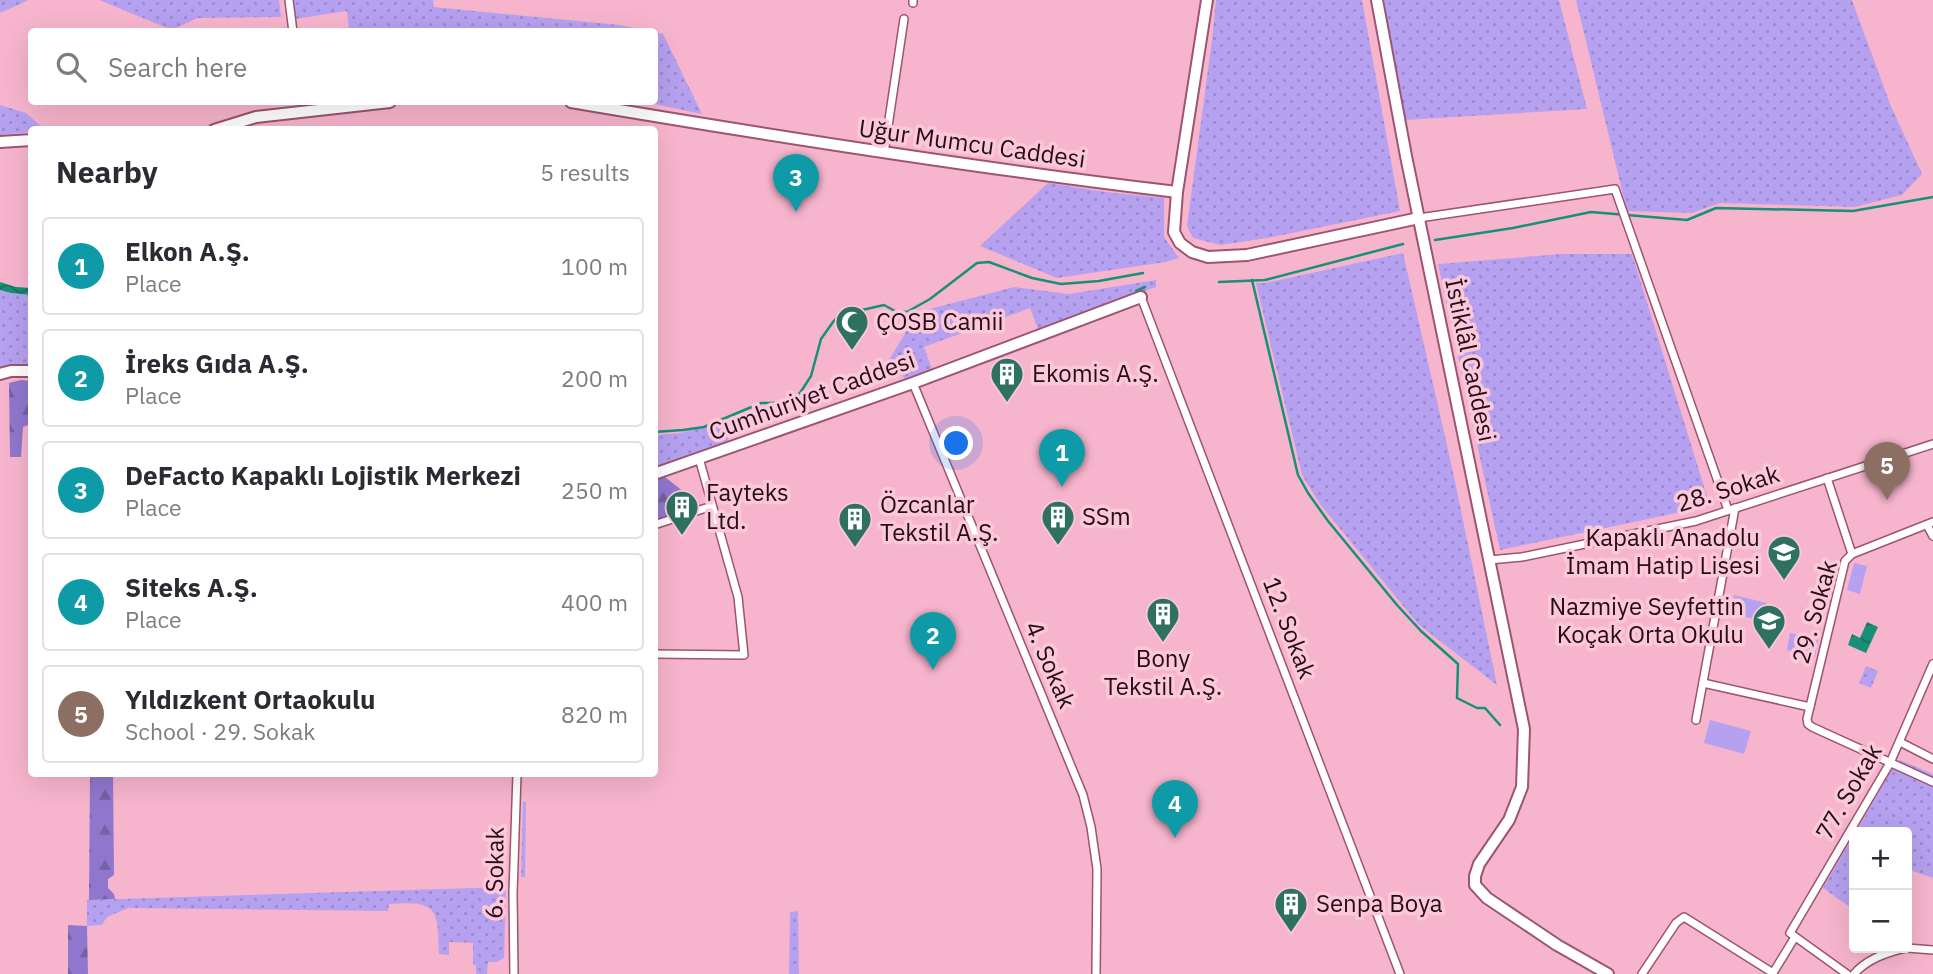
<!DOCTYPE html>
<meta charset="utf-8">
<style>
:root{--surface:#fff;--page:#f7f7f7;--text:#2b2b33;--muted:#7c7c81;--line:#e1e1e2;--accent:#2e7161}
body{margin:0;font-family:"IBM Plex Sans",sans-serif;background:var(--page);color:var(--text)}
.controls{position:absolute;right:21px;bottom:21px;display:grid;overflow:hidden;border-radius:7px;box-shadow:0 7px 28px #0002}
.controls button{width:63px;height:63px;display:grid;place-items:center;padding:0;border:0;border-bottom:2px solid var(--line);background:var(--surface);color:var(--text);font:35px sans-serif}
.you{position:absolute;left:957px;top:444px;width:24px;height:24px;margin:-18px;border:5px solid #fff;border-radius:50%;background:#1a73e8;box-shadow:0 0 0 10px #1a73e833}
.badge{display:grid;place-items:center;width:46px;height:46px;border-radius:50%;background:var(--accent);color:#fff;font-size:23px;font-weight:700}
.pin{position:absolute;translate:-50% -58px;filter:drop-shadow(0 2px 4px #0008)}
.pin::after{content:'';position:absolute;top:37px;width:24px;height:21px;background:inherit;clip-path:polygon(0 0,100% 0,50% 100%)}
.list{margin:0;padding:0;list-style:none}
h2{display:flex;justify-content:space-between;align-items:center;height:91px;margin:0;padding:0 28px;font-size:30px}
h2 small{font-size:23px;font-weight:400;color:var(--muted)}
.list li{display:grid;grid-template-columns:46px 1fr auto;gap:21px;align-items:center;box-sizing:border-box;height:98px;margin:0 14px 14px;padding:0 14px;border:2px solid var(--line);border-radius:7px}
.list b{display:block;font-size:26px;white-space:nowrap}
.list p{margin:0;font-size:23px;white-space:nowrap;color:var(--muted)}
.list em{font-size:23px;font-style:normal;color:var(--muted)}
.icon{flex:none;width:38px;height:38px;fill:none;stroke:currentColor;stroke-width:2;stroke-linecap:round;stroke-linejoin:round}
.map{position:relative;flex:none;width:1933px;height:974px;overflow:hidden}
.search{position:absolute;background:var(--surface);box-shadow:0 7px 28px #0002;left:28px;top:28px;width:630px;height:77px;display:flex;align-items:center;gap:18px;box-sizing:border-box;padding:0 24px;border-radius:7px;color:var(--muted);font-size:26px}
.panel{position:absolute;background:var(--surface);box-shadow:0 7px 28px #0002;left:28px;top:126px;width:630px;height:651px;border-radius:7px}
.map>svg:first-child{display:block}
.green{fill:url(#green-dots)}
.forest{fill:url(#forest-firs)}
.pitch{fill:#b6a1f0}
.water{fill:url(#water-waves)}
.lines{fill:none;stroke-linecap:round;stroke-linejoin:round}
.stream{stroke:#188f78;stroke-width:2.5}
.street-casing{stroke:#9c5471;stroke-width:10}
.secondary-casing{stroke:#9c5471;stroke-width:14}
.street{stroke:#fff;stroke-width:7}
.secondary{stroke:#fff;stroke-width:10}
.labels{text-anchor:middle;stroke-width:7;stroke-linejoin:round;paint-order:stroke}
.street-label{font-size:24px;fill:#280b18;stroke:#fac8d9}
.poi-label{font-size:24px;fill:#280b18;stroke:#fac8d9;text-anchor:start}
</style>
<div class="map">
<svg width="1933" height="974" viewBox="0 0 1933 974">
<defs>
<pattern id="green-dots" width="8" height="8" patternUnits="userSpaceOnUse" patternTransform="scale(1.75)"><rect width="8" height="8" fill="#b6a1f0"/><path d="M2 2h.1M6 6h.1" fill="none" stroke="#9c89cd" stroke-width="1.8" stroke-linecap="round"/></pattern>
<pattern id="forest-firs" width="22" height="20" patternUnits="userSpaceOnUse" patternTransform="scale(1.75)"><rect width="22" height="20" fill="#9077ce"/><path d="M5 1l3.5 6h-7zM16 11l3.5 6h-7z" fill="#7660a6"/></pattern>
<pattern id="water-waves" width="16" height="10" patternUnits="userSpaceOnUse" patternTransform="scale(1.75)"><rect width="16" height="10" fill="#188f78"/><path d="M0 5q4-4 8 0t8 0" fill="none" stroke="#167361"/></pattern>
</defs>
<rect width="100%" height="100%" fill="#f7b5cd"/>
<g class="green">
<path d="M0,0H29L0,13Z"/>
<path d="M99,0H279L281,17L197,18L172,30Z"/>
<path d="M292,0H433L434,7L619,25L650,31H349L347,11L294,19Z"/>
<path d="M1216,0H1362L1400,211L1267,238L1220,245L1193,238L1187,226L1212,40Z"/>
<path d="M1384,0H1559L1587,109L1404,120Z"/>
<path d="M1576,0H1852L1890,104L1922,174L1902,195L1854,207L1720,203L1692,213L1627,211Z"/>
<path d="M655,32L663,34L702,114L645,102H654Z"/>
<path d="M0,105L26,113L44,129L32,130L31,132L0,135Z"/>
<path d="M1048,183L1106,192L1164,198V237L1179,258L1166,262L1057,278L980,246Z"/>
<path d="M1403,253L1452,467L1497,685L1418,624L1320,504L1302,475L1256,283H1265Z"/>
<path d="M1562,254H1632L1710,506L1500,550L1438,264Z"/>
<path d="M1156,280V287L1038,329L1030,308L924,347L932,369L904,379L900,370L889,360L918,312L1014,287L1069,294Z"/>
<path d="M0,290L11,293L31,295V365H13L0,368Z"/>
<path d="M724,422L729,442L655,468V435L680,433Z"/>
<path d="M1866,666L1878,671L1871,688L1859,683Z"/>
<path d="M1900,760L1933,774V878L1907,869V832H1856L1892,769Z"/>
<path d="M523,802H526L525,877H521Z"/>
<path d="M1854,835V910L1823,888Z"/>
<path d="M506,887L504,958L497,962H488L487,974H476V965H473V943L449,942V955L439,954C438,909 438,900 389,904L388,911L128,908L107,917L102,925L87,926V900Z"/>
<path d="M798,911L799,974H789L790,912Z"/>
</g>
<g class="forest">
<path d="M21,380L31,381V424L23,427L21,457H10L9,383Z"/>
<path d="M665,477L689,496L695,507L694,510L655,520V480Z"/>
<path d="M90,774H113L114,875L108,879V888L114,894L115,899L89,900Z"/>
<path d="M68,925L87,926L88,974H68Z"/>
</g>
<g class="pitch">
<path d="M1854,563L1867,566L1860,594L1847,590Z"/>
<path d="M1734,595L1767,603L1763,621L1729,613Z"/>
<path d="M1790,633L1818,640L1815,657L1787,650Z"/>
<path d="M1710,720L1751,731L1744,754L1704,743Z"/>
</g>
<g class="water">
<path d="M0,282L16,287L31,288V295L11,293L0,290Z"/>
<path d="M1867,622L1878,627L1866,653L1848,645L1852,634L1860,638Z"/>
</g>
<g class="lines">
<g class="stream">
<path d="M1435,240L1513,228L1591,212L1687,220L1716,208L1853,211L1933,197"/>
<path d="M1252,280L1298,475L1308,493L1328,521L1397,605L1421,631L1458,664L1457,698L1477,708H1485L1500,725"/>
<path d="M1219,282L1265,280L1403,244"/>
<path d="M1136,291L1145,287"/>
<path d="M654,432L683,430L704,427L761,403H773L793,398L800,393L811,376L821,339L833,322L840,315L884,305L895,311L907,312L930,299L977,263L989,262L1032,278L1061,284L1099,281L1143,273"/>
</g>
<defs>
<g id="street">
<path d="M289,0L293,32"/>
<path d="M913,0V3"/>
<path d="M884,153L904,19"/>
<path d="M1419,218L1615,189L1728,510"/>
<path d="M1141,297L1400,974"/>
<path d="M913,383L1083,795L1091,827L1097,869L1096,974"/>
<path d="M1827,478L1852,554"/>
<path d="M1933,522L1852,554L1845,561L1807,719L1808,724L1812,727L1933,782"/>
<path d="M654,525L712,506"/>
<path d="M1927,525L1933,536"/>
<path d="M1489,560L1522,557L1696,521L1933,444"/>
<path d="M654,654L744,655L738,597L699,458"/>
<path d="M1703,683L1810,707"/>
<path d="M1696,720L1735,508"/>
<path d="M1900,742L1933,759"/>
<path d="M1907,948L1933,950"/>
<path d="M514,974L513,893L517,774"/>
<path d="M1642,974L1676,923L1684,917L1773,973L1795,937"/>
<path d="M1847,974L1790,933L1890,763L1933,664"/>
<path d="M1854,974C1867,959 1887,952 1906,948"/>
</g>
<g id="secondary">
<path d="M1207,0L1177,192L1174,232L1180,243L1192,252L1208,257L1247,255L1419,218"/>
<path d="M1377,0L1406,156L1524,729L1522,787L1509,820L1479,864L1475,876V885L1487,898L1557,945L1608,974"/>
<path d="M571,102C772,136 974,168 1177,192"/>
<path d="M214,130L256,117L390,102"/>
<path d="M0,142L32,140"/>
<path d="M0,374L11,371H32"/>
<path d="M654,474L913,383L1141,297"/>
</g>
</defs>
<use href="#street" class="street-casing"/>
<use href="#secondary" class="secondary-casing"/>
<use href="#street" class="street"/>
<use href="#secondary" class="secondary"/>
</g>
<defs>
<symbol id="mosque-pin" viewBox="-11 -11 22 30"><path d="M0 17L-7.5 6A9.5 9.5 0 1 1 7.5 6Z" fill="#2e7161" stroke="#fac8d9"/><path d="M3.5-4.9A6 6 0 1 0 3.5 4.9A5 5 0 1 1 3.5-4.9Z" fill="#fff"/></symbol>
<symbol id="building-pin" viewBox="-11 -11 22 30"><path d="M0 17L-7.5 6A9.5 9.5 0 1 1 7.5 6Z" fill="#2e7161" stroke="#fac8d9"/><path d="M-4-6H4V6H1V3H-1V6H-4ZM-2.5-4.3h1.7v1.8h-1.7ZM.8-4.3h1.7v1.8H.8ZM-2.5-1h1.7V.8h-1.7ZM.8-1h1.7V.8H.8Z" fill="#fff"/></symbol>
<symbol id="school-pin" viewBox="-11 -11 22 30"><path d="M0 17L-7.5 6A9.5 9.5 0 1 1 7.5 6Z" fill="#2e7161" stroke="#fac8d9"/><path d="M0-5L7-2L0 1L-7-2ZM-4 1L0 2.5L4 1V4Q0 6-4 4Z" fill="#fff"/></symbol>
</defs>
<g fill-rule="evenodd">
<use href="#mosque-pin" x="833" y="303" width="38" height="52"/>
<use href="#building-pin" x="988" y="355" width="38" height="52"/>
<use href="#building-pin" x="663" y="488" width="38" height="52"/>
<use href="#building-pin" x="1039" y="498" width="38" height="52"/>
<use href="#building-pin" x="836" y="500" width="38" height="52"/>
<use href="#school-pin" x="1765" y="533" width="38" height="52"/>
<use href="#building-pin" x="1144" y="595" width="38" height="52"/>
<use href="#school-pin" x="1750" y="602" width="38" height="52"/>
<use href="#building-pin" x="1272" y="885" width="38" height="52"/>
</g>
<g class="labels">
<g class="street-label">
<text transform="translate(972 144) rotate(8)" y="8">Uğur Mumcu Caddesi</text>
<text transform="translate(1470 360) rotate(78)" y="8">İstiklâl Caddesi</text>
<text transform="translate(812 396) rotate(-20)" y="8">Cumhuriyet Caddesi</text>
<text transform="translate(1728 489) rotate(-17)" y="8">28. Sokak</text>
<text transform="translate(1815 612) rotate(-74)" y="8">29. Sokak</text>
<text transform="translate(1289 628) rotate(69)" y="8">12. Sokak</text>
<text transform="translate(1050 665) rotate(67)" y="8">4. Sokak</text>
<text transform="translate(1849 792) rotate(-60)" y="8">77. Sokak</text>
<text transform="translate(495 873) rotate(-89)" y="8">6. Sokak</text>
</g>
<g class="poi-label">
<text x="876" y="330">ÇOSB Camii</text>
<text x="1032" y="382">Ekomis A.Ş.</text>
<text x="706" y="501">Fayteks<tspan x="706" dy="28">Ltd.</tspan></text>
<text x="880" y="513">Özcanlar<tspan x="880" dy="28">Tekstil A.Ş.</tspan></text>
<text x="1082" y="525">SSm</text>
<text x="1760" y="546" text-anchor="end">Kapaklı Anadolu<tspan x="1760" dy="28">İmam Hatip Lisesi</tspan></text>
<text x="1744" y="615" text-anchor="end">Nazmiye Seyfettin<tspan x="1744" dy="28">Koçak Orta Okulu</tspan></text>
<text x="1163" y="667" text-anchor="middle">Bony<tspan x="1163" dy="28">Tekstil A.Ş.</tspan></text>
<text x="1316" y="912">Senpa Boya</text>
</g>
</g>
</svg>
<div class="controls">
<button>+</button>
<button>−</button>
</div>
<div class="you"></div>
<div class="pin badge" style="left:1062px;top:487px;background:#0f9aa8">1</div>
<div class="pin badge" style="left:933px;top:670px;background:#0f9aa8">2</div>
<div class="pin badge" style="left:796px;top:212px;background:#0f9aa8">3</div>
<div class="pin badge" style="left:1175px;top:838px;background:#0f9aa8">4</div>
<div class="pin badge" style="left:1887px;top:500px;background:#8d6e63">5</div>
<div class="search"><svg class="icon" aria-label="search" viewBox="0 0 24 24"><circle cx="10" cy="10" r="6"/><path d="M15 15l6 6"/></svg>Search here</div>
<section class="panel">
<h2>Nearby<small>5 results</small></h2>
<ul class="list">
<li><span class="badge" style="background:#0f9aa8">1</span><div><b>Elkon A.Ş.</b><p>Place</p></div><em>100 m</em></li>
<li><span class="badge" style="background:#0f9aa8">2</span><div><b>İreks Gıda A.Ş.</b><p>Place</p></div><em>200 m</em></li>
<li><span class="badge" style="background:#0f9aa8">3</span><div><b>DeFacto Kapaklı Lojistik Merkezi</b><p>Place</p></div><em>250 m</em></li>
<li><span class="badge" style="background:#0f9aa8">4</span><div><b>Siteks A.Ş.</b><p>Place</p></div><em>400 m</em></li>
<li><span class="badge" style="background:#8d6e63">5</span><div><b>Yıldızkent Ortaokulu</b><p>School · 29. Sokak</p></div><em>820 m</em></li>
</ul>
</section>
</div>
